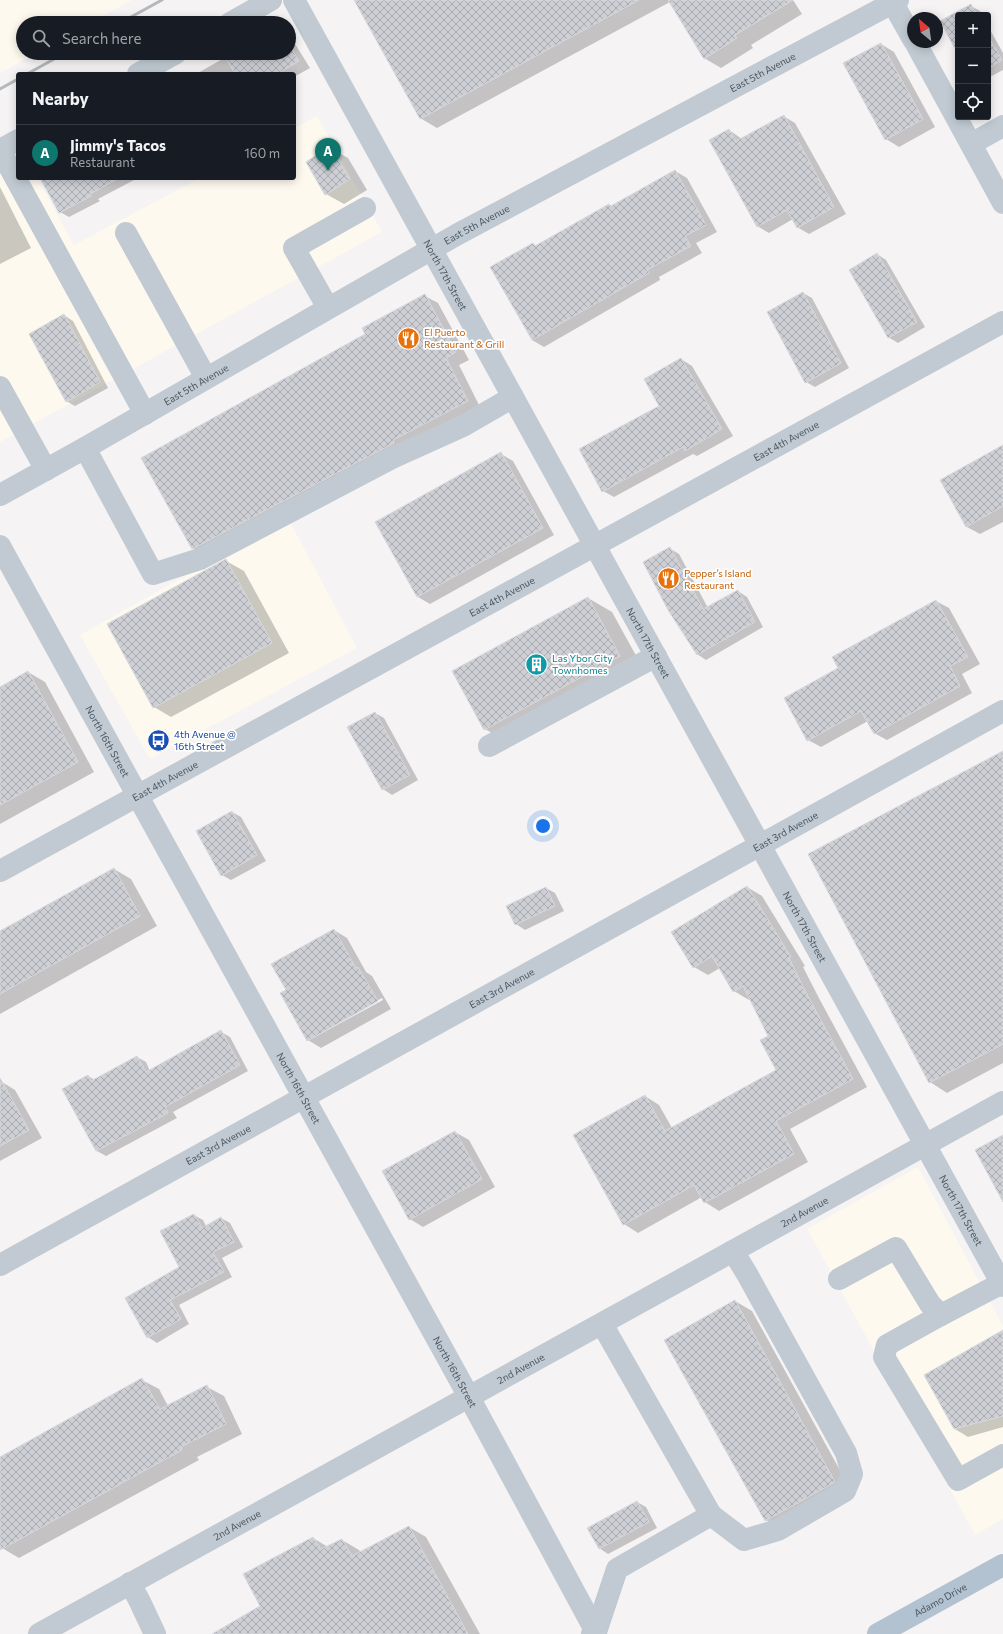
<!DOCTYPE html>
<meta charset="utf-8">
<style>
:root{--surface:#171b24;--page:#242831;--text:#f1f3f6;--muted:#9ea1a6;--line:#363941;--accent:#0f766e}
body{margin:0;font-family:Commissioner,sans-serif;background:var(--page);color:var(--text)}
.controls{position:absolute;right:12px;top:12px;display:grid;overflow:hidden;border-radius:4px;box-shadow:0 2px 10px #0003}
.controls button{width:36px;height:36px;display:grid;place-items:center;padding:0;border:0;border-bottom:1px solid var(--line);background:var(--surface);color:var(--text);font:20px sans-serif}
.compass{position:absolute;left:907px;top:12px;width:36px;height:36px;border-radius:50%;background:var(--surface);box-shadow:0 2px 10px #0003;rotate:331deg}
.you{position:absolute;left:543px;top:826px;width:14px;height:14px;margin:-10px;border:3px solid #fff;border-radius:50%;background:#1a73e8;box-shadow:0 0 0 6px #1a73e833}
.badge{display:grid;place-items:center;width:26px;height:26px;border-radius:50%;background:var(--accent);color:#fff;font-size:13px;font-weight:700}
.pin{position:absolute;translate:-50% -33px;filter:drop-shadow(0 1px 2px #0008)}
.pin::after{content:'';position:absolute;top:21px;width:14px;height:12px;background:inherit;clip-path:polygon(0 0,100% 0,50% 100%)}
.list{margin:0;padding:0;list-style:none}
h2{display:flex;justify-content:space-between;align-items:center;height:52px;margin:0;padding:0 16px;font-size:17px}
h2 small{font-size:13px;font-weight:400;color:var(--muted)}
.list li{display:grid;grid-template-columns:26px 1fr auto;gap:12px;align-items:center;box-sizing:border-box;height:56px;padding:0 16px;border-top:1px solid var(--line)}
.list b{display:block;font-size:15px;white-space:nowrap}
.list p{margin:0;font-size:13px;white-space:nowrap;color:var(--muted)}
.list em{font-size:13px;font-style:normal;color:var(--muted)}
.icon{flex:none;width:22px;height:22px;fill:none;stroke:currentColor;stroke-width:2;stroke-linecap:round;stroke-linejoin:round}
.map{position:relative;flex:none;width:1003px;height:1634px;overflow:hidden}
.search{position:absolute;background:var(--surface);box-shadow:0 2px 10px #0003;left:16px;top:16px;width:280px;height:44px;display:flex;align-items:center;gap:10px;box-sizing:border-box;padding:0 14px;border-radius:22px;color:var(--muted);font-size:15px}
.panel{position:absolute;background:var(--surface);box-shadow:0 2px 10px #0003;left:16px;top:72px;width:280px;height:108px;border-radius:4px}
.map>svg:first-child{display:block}
.commercial{fill:#fdf9ef}
.shadow{fill:#0003;fill-rule:evenodd}
.building{fill:url(#building-cross-hatch);stroke:#d7d9de}
.lines{fill:none;stroke-linecap:round;stroke-linejoin:round}
.minor{stroke:#c1cad2;stroke-width:22}
.major{stroke:#b3c2d1;stroke-width:22}
.rail{stroke:#b5b8bd;stroke-width:3}
.labels{text-anchor:middle;stroke-width:3.5;stroke-linejoin:round;paint-order:stroke}
.street-label{font-size:10px;fill:#4a5661;stroke:#fff}
.food-label{font-size:10px;fill:#c56008;stroke:#fff;text-anchor:start}
.culture-label{font-size:10px;fill:#0d838f;stroke:#fff;text-anchor:start}
.transit-label{font-size:10px;fill:#164399;stroke:#fff;text-anchor:start}
</style>
<div class="map">
<svg width="1003" height="1634" viewBox="0 0 1003 1634">
<defs>
<pattern id="building-cross-hatch" width="8" height="8" patternUnits="userSpaceOnUse"><rect width="8" height="8" fill="#cdcfd5"/><path d="M0 0l8 8M0 8l8-8" fill="none" stroke="#a8abb0"/></pattern>
</defs>
<rect width="100%" height="100%" fill="#f5f3f3"/>
<g class="commercial">
<path d="M0,0H132L90,23H23V53H36L0,73Z"/>
<path d="M317,116L382,232L0,442V163L18,153V178H37L74,245L200,178H294V128Z"/>
<path d="M288,518L357,648L150,759L80,635Z"/>
<path d="M918,1167L1003,1326V1519L975,1535L807,1229Z"/>
</g>
<g class="shadow">
<path d="M356,0H793L802,14L751,45L753,48L721,68L704,58L670,2L437,128L420,118Z"/>
<path d="M971,6L980,11L982,15H958V52L941,21Z"/>
<path d="M271,17L282,23H261Z"/>
<path d="M988,26L1003,53V70L988,78Z"/>
<path d="M289,34L310,68L294,77V74H196L226,57L224,53H289Z"/>
<path d="M881,44L894,52L935,127L899,147L886,139Z"/>
<path d="M783,116L795,123L846,214L809,234L797,227L793,219L769,233L757,226L729,130L742,139Z"/>
<path d="M330,148L348,158L367,190L344,204L326,194Z"/>
<path d="M675,171L687,178L717,232L696,243L702,253L659,277L660,280L544,347L532,340L533,244L536,246L609,205L612,207Z"/>
<path d="M41,178H133L134,180L98,199L100,201L69,217L60,212Z"/>
<path d="M0,187L31,248L0,264Z"/>
<path d="M877,254L886,260L925,327L898,343L888,337Z"/>
<path d="M803,293L812,298L849,368L815,387L806,382Z"/>
<path d="M425,296L438,303L469,360L459,365L481,409L205,555L192,548L366,335Z"/>
<path d="M64,315L73,321L108,388L75,406L66,401Z"/>
<path d="M681,359L692,366L733,436L697,456L693,454L614,497L603,491L661,407Z"/>
<path d="M1003,446V522L980,534L967,527L941,481Z"/>
<path d="M501,454L513,461L554,535L430,604L418,597L377,522Z"/>
<path d="M669,548L679,554L708,608L738,591L747,597L763,627L706,660L697,654Z"/>
<path d="M226,561L244,571L289,653L171,717L154,707Z"/>
<path d="M588,598L612,612L644,670L509,743L485,729Z"/>
<path d="M936,601L949,608L980,664L962,674L972,693L887,740L874,733L868,721L821,747L808,740L839,669Z"/>
<path d="M28,672L45,682L94,772L0,824V688Z"/>
<path d="M375,713L384,718L418,780L392,795L383,789Z"/>
<path d="M1003,753V1063L947,1093L930,1082Z"/>
<path d="M232,812L241,817L266,861L231,880L222,875Z"/>
<path d="M114,869L131,879L157,926L0,1014V932Z"/>
<path d="M747,887L762,896L805,966L803,967L820,1000L867,1087L790,1129L808,1162L719,1211L705,1202L702,1197L638,1233L624,1224L645,1096L659,1105L672,1128L777,1070L769,1036L750,999L749,1000L734,991L720,968L708,975L694,967Z"/>
<path d="M546,888L555,893L564,911L525,930L516,924L507,906Z"/>
<path d="M334,930L347,938L366,972L372,976L391,1009L321,1048L308,1040L287,991ZM382,998L383,1000L313,1038V1036Z"/>
<path d="M221,1032L230,1037L248,1071L173,1112L177,1118L106,1156L97,1151L63,1090L88,1076L95,1080L137,1057L146,1062L150,1071Z"/>
<path d="M2,1082L15,1090L42,1138L0,1161V1083Z"/>
<path d="M455,1132L469,1140L495,1187L423,1227L410,1219Z"/>
<path d="M194,1215L203,1220L206,1226L221,1218L230,1223L243,1247L222,1258L232,1277L179,1305L189,1324L157,1343L148,1337L126,1299L181,1267Z"/>
<path d="M735,1301L752,1311L852,1492L783,1530L766,1520Z"/>
<path d="M1003,1338V1427L968,1437L955,1429Z"/>
<path d="M142,1380L159,1389L168,1406L207,1387L224,1396L242,1434L197,1457L199,1460L19,1558L2,1548L0,1545V1458Z"/>
<path d="M637,1502L646,1507L657,1528L608,1554L599,1548Z"/>
<path d="M409,1527L426,1537L480,1634H214L261,1607L313,1538L328,1547L342,1540L359,1550L361,1553Z"/>
</g>
<g class="building">
<path d="M354,0H639L420,119Z"/>
<path d="M668,0H793L735,35L737,38L704,59Z"/>
<path d="M971,4L977,15H958V54L940,21Z"/>
<path d="M271,16L276,23H259Z"/>
<path d="M988,36L1002,60L988,68Z"/>
<path d="M881,43L923,119L885,140L843,63Z"/>
<path d="M289,45L299,61L277,74H235L223,53H289Z"/>
<path d="M784,115L834,207L797,228L787,210L757,227L709,140L729,129L736,141Z"/>
<path d="M330,146L350,179L325,195L306,162Z"/>
<path d="M675,170L706,225L685,236L691,246L647,270L649,273L532,340L490,267L533,243L535,246L609,204L611,206Z"/>
<path d="M40,178H119L90,194L91,196L59,213Z"/>
<path d="M877,253L917,322L888,338L849,270Z"/>
<path d="M803,292L841,363L805,383L767,312Z"/>
<path d="M425,294L456,352L446,358L468,401L393,440L394,443L192,549L141,458L365,334L362,328Z"/>
<path d="M64,314L100,382L66,402L29,334Z"/>
<path d="M681,358L722,429L685,451L683,447L602,492L579,449L659,406L644,379Z"/>
<path d="M1003,445V506L966,527L940,480Z"/>
<path d="M501,452L543,528L417,597L375,522Z"/>
<path d="M670,547L703,609L738,590L755,622L697,655L668,610L643,562Z"/>
<path d="M226,559L272,643L153,708L107,624Z"/>
<path d="M588,597L620,656L484,730L452,671Z"/>
<path d="M936,600L968,657L950,666L960,686L874,734L861,711L807,741L784,698L838,668L832,657Z"/>
<path d="M28,671L78,762L0,805V687Z"/>
<path d="M375,712L410,775L382,790L347,727Z"/>
<path d="M1003,751V1044L929,1083L808,854Z"/>
<path d="M232,811L257,855L221,876L196,831Z"/>
<path d="M114,868L140,916L0,994V931Z"/>
<path d="M747,886L791,957L789,958L805,991L853,1079L776,1121L794,1154L704,1203L694,1185L623,1225L573,1135L645,1095L665,1131L776,1070L760,1040L768,1036L743,986L733,992L712,956L693,968L671,932Z"/>
<path d="M546,887L555,906L515,925L506,906Z"/>
<path d="M334,929L356,968L358,967L378,1001L307,1041L280,993L286,990L271,964Z"/>
<path d="M221,1030L240,1065L165,1107L168,1113L96,1151L62,1089L88,1075L91,1081L137,1056L146,1072Z"/>
<path d="M0,1078L29,1130L0,1146Z"/>
<path d="M455,1131L482,1179L409,1220L382,1171Z"/>
<path d="M1003,1135V1202L975,1150Z"/>
<path d="M194,1214L202,1228L221,1217L234,1242L213,1252L224,1272L170,1300L181,1319L147,1338L125,1298L179,1267L160,1231Z"/>
<path d="M735,1300L835,1482L765,1521L664,1340Z"/>
<path d="M1003,1330V1416L954,1429L924,1375Z"/>
<path d="M142,1378L160,1409L207,1385L226,1424L181,1447L182,1450L0,1550V1457Z"/>
<path d="M637,1501L649,1522L599,1549L587,1528Z"/>
<path d="M409,1526L468,1634H212L260,1606L243,1574L313,1537L321,1549L342,1539L352,1556Z"/>
</g>
<g class="lines">
<g class="minor">
<path id="s1" d="M294,0L1003,1286"/>
<path d="M891,0L913,39"/>
<path d="M230,23L271,0"/>
<path d="M915,42L1003,203"/>
<path d="M138,74L176,53"/>
<path d="M971,144L1003,126"/>
<path d="M0,150L145,414"/>
<path d="M0,150L18,140"/>
<path d="M126,233L206,378"/>
<path d="M328,308L294,248L365,208"/>
<path d="M0,387L46,470"/>
<path d="M85,448L153,574L200,559L392,458L463,426L513,397"/>
<path id="s2" d="M0,495L85,448L458,234L898,0"/>
<path id="s3" d="M0,546L469,1397L596,1632"/>
<path d="M489,746L656,656"/>
<path id="s4" d="M0,871L1003,322"/>
<path id="s5" d="M0,1265L1003,711"/>
<path d="M839,1279L896,1248L930,1304L941,1315L1002,1283"/>
<path d="M941,1315L887,1345L884,1357L958,1480L1003,1455"/>
<path d="M711,1515L744,1540L778,1530L845,1491L852,1474L846,1453L747,1274L733,1251"/>
<path d="M130,1583L140,1602L155,1634"/>
<path id="s6" d="M39,1634L1003,1102"/>
<path d="M592,1634L596,1632L617,1569L711,1515L602,1324"/>
</g>
<path class="major" id="s7" d="M878,1634L1003,1565"/>
<g class="rail">
<path d="M120,23L162,0"/>
<path d="M27,74L65,53"/>
<path d="M0,89L18,79"/>
</g>
</g>
<defs>
<symbol id="restaurant-disc" viewBox="-11 -11 22 22"><circle r="9.5" fill="#e8710a" stroke="#fff"/><path d="M-5-6h1v4h1v-4h1v4h1v-4h1v5L-1.5 .5V6h-2V.5L-5-1ZM5-6V6H3V1.5H1.5Q1.5-4 5-6Z" fill="#fff"/></symbol>
<symbol id="building-disc" viewBox="-11 -11 22 22"><circle r="9.5" fill="#0f9aa8" stroke="#fff"/><path d="M-4-6H4V6H1V3H-1V6H-4ZM-2.5-4.3h1.7v1.8h-1.7ZM.8-4.3h1.7v1.8H.8ZM-2.5-1h1.7V.8h-1.7ZM.8-1h1.7V.8H.8Z" fill="#fff"/></symbol>
<symbol id="bus-disc" viewBox="-11 -11 22 22"><circle r="9.5" fill="#1a4fb4" stroke="#fff"/><path d="M-5-6H5V4H4V6H2V4H-2V6H-4V4H-5ZM-3.5-4V0h7V-4ZM-3.5 1.2v1.5H-2V1.2ZM2 1.2v1.5H3.5V1.2Z" fill="#fff"/></symbol>
</defs>
<g fill-rule="evenodd">
<use href="#restaurant-disc" x="396" y="326" width="25" height="25"/>
<use href="#restaurant-disc" x="656" y="566" width="25" height="25"/>
<use href="#building-disc" x="524" y="652" width="25" height="25"/>
<use href="#bus-disc" x="146" y="728" width="25" height="25"/>
</g>
<g class="labels">
<g class="street-label">
<text dy="4" stroke="none"><textPath href="#s2" startOffset="872">East 5th Avenue</textPath></text>
<text dy="4" stroke="none"><textPath href="#s2" startOffset="548">East 5th Avenue</textPath></text>
<text dy="4" stroke="none"><textPath href="#s1" startOffset="314">North 17th Street</textPath></text>
<text dy="4" stroke="none"><textPath href="#s2" startOffset="225">East 5th Avenue</textPath></text>
<text dy="4" stroke="none"><textPath href="#s4" startOffset="896">East 4th Avenue</textPath></text>
<text dy="4" stroke="none"><textPath href="#s4" startOffset="572">East 4th Avenue</textPath></text>
<text dy="4" stroke="none"><textPath href="#s1" startOffset="734">North 17th Street</textPath></text>
<text dy="4" stroke="none"><textPath href="#s3" startOffset="223">North 16th Street</textPath></text>
<text dy="4" stroke="none"><textPath href="#s4" startOffset="188">East 4th Avenue</textPath></text>
<text dy="4" stroke="none"><textPath href="#s5" startOffset="897">East 3rd Avenue</textPath></text>
<text dy="4" stroke="none"><textPath href="#s1" startOffset="1058">North 17th Street</textPath></text>
<text dy="4" stroke="none"><textPath href="#s5" startOffset="573">East 3rd Avenue</textPath></text>
<text dy="4" stroke="none"><textPath href="#s3" startOffset="619">North 16th Street</textPath></text>
<text dy="4" stroke="none"><textPath href="#s5" startOffset="249">East 3rd Avenue</textPath></text>
<text dy="4" stroke="none"><textPath href="#s1" startOffset="1382">North 17th Street</textPath></text>
<text dy="4" stroke="none"><textPath href="#s6" startOffset="874">2nd Avenue</textPath></text>
<text dy="4" stroke="none"><textPath href="#s6" startOffset="550">2nd Avenue</textPath></text>
<text dy="4" stroke="none"><textPath href="#s3" startOffset="943">North 16th Street</textPath></text>
<text dy="4" stroke="none"><textPath href="#s6" startOffset="226">2nd Avenue</textPath></text>
<text dy="4" stroke="none"><textPath href="#s7" startOffset="71">Adamo Drive</textPath></text>
</g>
<g class="food-label">
<text x="424" y="336">El Puerto<tspan x="424" dy="12">Restaurant &amp; Grill</tspan></text>
<text x="684" y="577">Pepper’s Island<tspan x="684" dy="12">Restaurant</tspan></text>
</g>
<g class="culture-label">
<text x="552" y="662">Las Ybor City<tspan x="552" dy="12">Townhomes</tspan></text>
</g>
<g class="transit-label">
<text x="174" y="738">4th Avenue @<tspan x="174" dy="12">16th Street</tspan></text>
</g>
</g>
</svg>
<div class="controls">
<button>+</button>
<button>−</button>
<button><svg class="icon" aria-label="locate" viewBox="0 0 24 24"><circle cx="12" cy="12" r="6"/><path d="M12 2v4M12 18v4M2 12h4M18 12h4"/></svg></button>
</div>
<svg class="compass" viewBox="-18 -18 36 36"><path d="M0-13l5 13h-10z" fill="#e53935"/><path d="M0 13l5-13h-10z" fill="#9ea1a6"/></svg>
<div class="you"></div>
<div class="pin badge" style="left:328px;top:171px">A</div>
<div class="search"><svg class="icon" aria-label="search" viewBox="0 0 24 24"><circle cx="10" cy="10" r="6"/><path d="M15 15l6 6"/></svg>Search here</div>
<section class="panel">
<h2>Nearby<small></small></h2>
<ul class="list">
<li><span class="badge">A</span><div><b>Jimmy's Tacos</b><p>Restaurant</p></div><em>160 m</em></li>
</ul>
</section>
</div>
